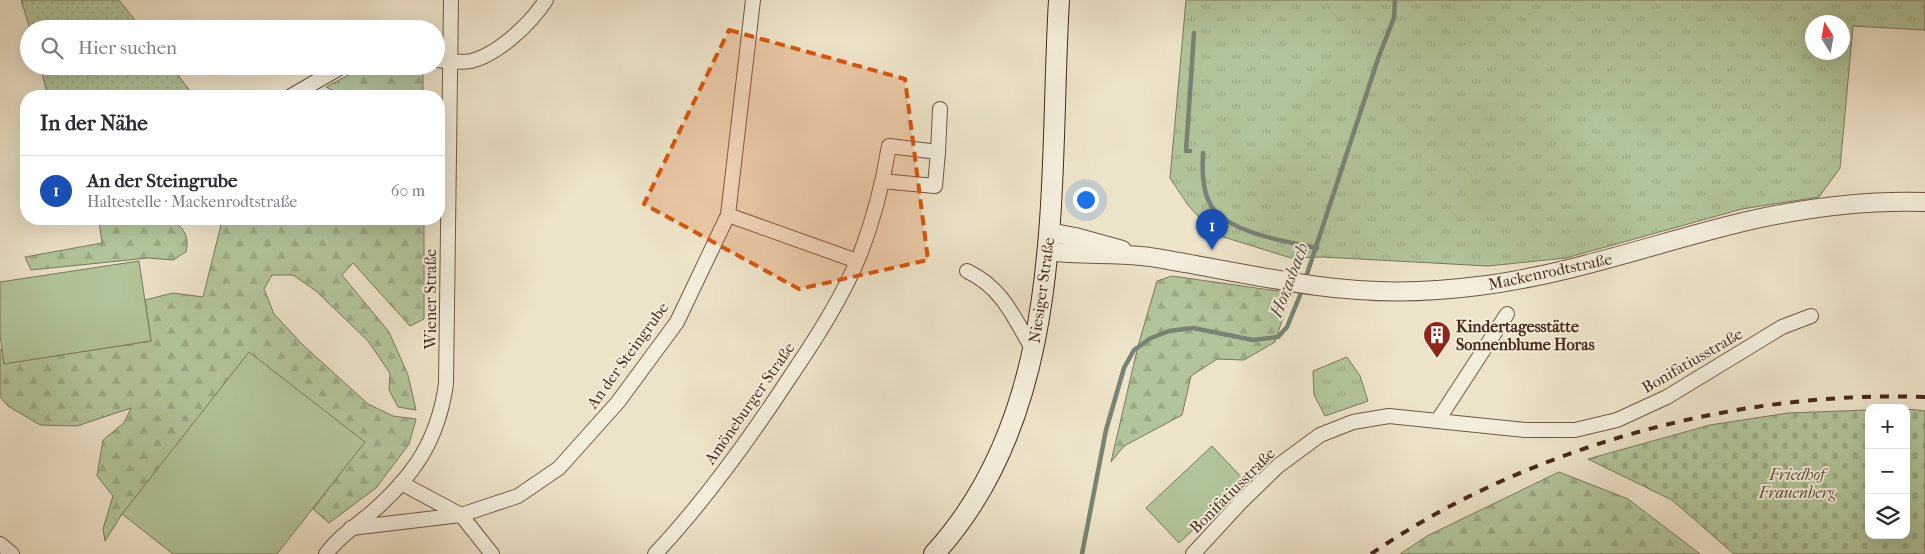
<!DOCTYPE html>
<html lang="de">
<meta charset="utf-8">
<style>
:root{--surface:#fff;--page:#f2f2f3;--text:#2b2b33;--muted:#7c7c81;--line:#e1e1e2;--accent:#0f766e}
body{margin:0;font-family:"IM FELL French Canon",serif;background:var(--page);color:var(--text)}
.controls{position:absolute;right:15px;bottom:15px;display:grid;overflow:hidden;border-radius:10px;box-shadow:0 5px 20px #0002}
.controls button{width:45px;height:45px;display:grid;place-items:center;padding:0;border:0;border-bottom:1px solid var(--line);background:var(--surface);color:var(--text);font:25px sans-serif}
.compass{position:absolute;left:1805px;top:15px;width:45px;height:45px;border-radius:50%;background:var(--surface);box-shadow:0 5px 20px #0002;rotate:349deg}
.you{position:absolute;left:1085px;top:199px;width:18px;height:18px;margin:-12px;border:4px solid #fff;border-radius:50%;background:#1a73e8;box-shadow:0 0 0 8px #1a73e833}
.badge{display:grid;place-items:center;width:32px;height:32px;border-radius:50%;background:var(--accent);color:#fff;font-size:16px;font-weight:700}
.pin{position:absolute;translate:-50% -41px;filter:drop-shadow(0 1px 2px #0008)}
.pin::after{content:'';position:absolute;top:26px;width:18px;height:15px;background:inherit;clip-path:polygon(0 0,100% 0,50% 100%)}
.list{margin:0;padding:0;list-style:none}
h2{display:flex;justify-content:space-between;align-items:center;height:65px;margin:0;padding:0 20px;font-size:21px}
h2 small{font-size:16px;font-weight:400;color:var(--muted)}
.list li{display:grid;grid-template-columns:32px 1fr auto;gap:15px;align-items:center;box-sizing:border-box;height:70px;padding:0 20px;border-top:1px solid var(--line)}
.list b{display:block;font-size:19px;white-space:nowrap}
.list p{margin:0;font-size:16px;white-space:nowrap;color:var(--muted)}
.list em{font-size:16px;font-style:normal;color:var(--muted)}
.icon{flex:none;width:28px;height:28px;fill:none;stroke:currentColor;stroke-width:2;stroke-linecap:round;stroke-linejoin:round}
.map{position:relative;flex:none;width:1925px;height:554px;overflow:hidden}
.search{position:absolute;background:var(--surface);box-shadow:0 5px 20px #0002;left:20px;top:20px;width:425px;height:55px;display:flex;align-items:center;gap:12px;box-sizing:border-box;padding:0 18px;border-radius:28px;color:var(--muted);font-size:19px}
.panel{position:absolute;background:var(--surface);box-shadow:0 5px 20px #0002;left:20px;top:90px;width:425px;height:135px;border-radius:20px}
.map>svg:first-child{display:block}
.grass{fill:url(#grass-tufts);stroke:#7c785a;fill-rule:evenodd}
.forest{fill:url(#forest-firs);stroke:#7c785a}
.cemetery{fill:url(#cemetery-stones);stroke:#7c785a}
.garden{fill:url(#garden-dots);stroke:#7c785a}
.pitch{fill:#b2c59a;stroke:#7c785a}
.lines{fill:none;stroke-linecap:round;stroke-linejoin:round}
.stream{stroke:#788376;stroke-width:4.5}
.minor-casing{stroke:#705846;stroke-width:16}
.tertiary-casing{stroke:#705846;stroke-width:20}
.secondary-casing{stroke:#462a1a;stroke-width:22}
.minor{stroke:#f3eddb;stroke-width:14}
.tertiary{stroke:#f3eddb;stroke-width:18}
.secondary{stroke:#f3eddb;stroke-width:20}
.rail{stroke:#462a1a;stroke-width:4;stroke-dasharray:9 9;stroke-linecap:butt}
.marked{fill:#d8540d;fill-opacity:0.2;stroke:#d8540d;stroke-width:4;stroke-dasharray:10 6;stroke-linejoin:round}
.labels{text-anchor:middle;stroke-width:4;stroke-linejoin:round;paint-order:stroke}
.street-label{font-size:16px;fill:#462a1a;stroke:#f3eddb}
.poi-label{font-size:16px;font-weight:bold;fill:#462a1a;stroke:#f3eddb;text-anchor:start}
.park-label{font-size:16px;font-style:italic;fill:#61513a;stroke:#f3eddb}
.water-label{font-size:18px;font-style:italic;fill:#5b4f40;stroke:#f3eddb}
</style>
<div class="map">
<svg width="1925" height="554" viewBox="0 0 1925 554">
<defs>
<pattern id="grass-tufts" width="24" height="20" patternUnits="userSpaceOnUse" patternTransform="scale(1.25)"><rect width="24" height="20" fill="#b2c59a"/><path d="M3 7l-1-3M5 7V3M7 7l1-3M15 17l-1-3M17 17v-4M19 17l1-3" fill="none" stroke="#9aa984"/></pattern>
<pattern id="forest-firs" width="22" height="20" patternUnits="userSpaceOnUse" patternTransform="scale(1.25)"><rect width="22" height="20" fill="#b2c59a"/><path d="M5 1l3.5 6h-7zM16 11l3.5 6h-7z" fill="#9aa984"/></pattern>
<pattern id="cemetery-stones" width="16" height="16" patternUnits="userSpaceOnUse" patternTransform="scale(1.25)"><rect width="16" height="16" fill="#b2c59a"/><path d="M2 7V4a2 2 0 0 1 4 0v3zM10 15v-3a2 2 0 0 1 4 0v3z" fill="#9aa984"/></pattern>
<pattern id="garden-dots" width="8" height="8" patternUnits="userSpaceOnUse" patternTransform="scale(1.25)"><rect width="8" height="8" fill="#b2c59a"/><path d="M2 2h.1M6 6h.1" fill="none" stroke="#9aa984" stroke-width="1.8" stroke-linecap="round"/></pattern>
</defs>
<rect width="100%" height="100%" fill="#ede3c8"/>
<filter id="stains"><feTurbulence type="fractalNoise" baseFrequency=".004" numOctaves="4"/><feColorMatrix values="0 0 0 0 .2 0 0 0 0 .09 0 0 0 0 .02 0 0 0 .5 -.17"/></filter>
<radialGradient id="worn" r=".72"><stop offset=".6" stop-color="#630" stop-opacity="0"/><stop offset="1" stop-color="#630" stop-opacity=".3"/></radialGradient>
<g class="grass">
<path d="M1186,0H1925V30L1853,26L1840,168L1819,197L1742,209L1566,258L1488,266L1322,257L1291,258L1214,234L1188,205L1170,178ZM1842,22V52H1812V22Z"/>
<path d="M1347,357L1360,376L1368,401L1325,416L1314,395L1313,371Z"/>
</g>
<g class="forest">
<path d="M356,71H423V96H377L374,93L344,96L326,87Z"/>
<path d="M102,219H190L175,222C186,231 189,238 186,252L173,260L148,258L31,270L25,257L102,243L99,221Z"/>
<path d="M215,219H424V319L410,326L353,263L342,275L389,332L408,375L416,410L398,407L389,390L390,373L368,341L316,291L293,275H272L264,289L274,314L304,346L368,404L393,416L416,419L409,444L376,488L329,523L313,509L364,442L122,514L105,541L103,529L113,496L97,476L103,440L124,423L131,408L77,426L40,425L8,406L0,397V349L3,352L4,363L151,341L145,300L173,293L203,297L221,225Z"/>
<path d="M1172,276L1291,293L1275,342L1244,360L1217,359L1191,376L1182,415L1124,446L1111,462L1138,346L1157,281Z"/>
<path d="M1559,472L1628,499L1700,554H1400L1427,536Z"/>
</g>
<path class="cemetery" d="M1906,409L1925,411V554H1734L1672,500L1588,459L1710,425L1788,413L1869,410V535H1906Z"/>
<g class="garden">
<path d="M21,0H119L142,29H30Z"/>
<path d="M40,66H171L194,96H48Z"/>
</g>
<g class="pitch">
<path d="M139,261L151,341L4,364L0,335V282Z"/>
<path d="M249,352L365,442L277,554H173L122,514Z"/>
<path d="M1212,446L1245,481L1179,543L1146,508Z"/>
</g>
<g class="lines">
<g class="stream">
<path d="M1190,151H1186L1194,33"/>
<path d="M1203,153C1202,172 1202,198 1216,212C1237,234 1288,242 1317,248"/>
<path d="M1305,280L1379,56L1394,18L1395,0"/>
<path d="M1082,554L1106,430L1124,368L1134,350L1151,338L1169,331L1193,328L1253,340L1278,337L1287,327L1303,288"/>
</g>
<defs>
<g id="minor">
<path d="M436,60C447,61 461,63 471,61C499,54 531,23 546,0"/>
<path d="M291,96L343,66"/>
<path d="M938,152L940,109"/>
<path d="M728,215L857,261"/>
<path d="M967,271C1003,288 1014,318 1033,350"/>
<path d="M1438,420L1507,314"/>
<path d="M401,483L461,515L492,554"/>
<path d="M351,528L461,515L518,496L559,468L618,402L677,322L728,215L753,0"/>
<path d="M0,544L12,554"/>
<path d="M326,554C338,537 355,527 371,513C414,476 438,440 446,384L451,0"/>
<path d="M655,554C705,501 748,441 788,380C815,340 843,297 861,252C874,218 883,182 889,146L938,152L935,186L882,181"/>
<path d="M1193,554L1240,503L1278,466L1320,435L1353,422L1389,416L1525,430H1575L1617,420L1667,397L1782,327L1811,316"/>
</g>
<g id="tertiary">
<path d="M1049,232L1075,237L1122,250"/>
<path d="M1047,251C1079,255 1110,253 1141,256C1156,257 1171,261 1185,263C1229,271 1273,280 1318,286C1370,293 1426,293 1478,286C1569,275 1655,243 1743,222C1803,208 1864,200 1925,202"/>
</g>
<path id="secondary" d="M934,554C1069,407 1048,185 1059,0"/>
</defs>
<use href="#minor" class="minor-casing"/>
<use href="#tertiary" class="tertiary-casing"/>
<use href="#secondary" class="secondary-casing"/>
<use href="#minor" class="minor"/>
<use href="#tertiary" class="tertiary"/>
<use href="#secondary" class="secondary"/>
<path class="rail" d="M1371,554C1526,447 1737,390 1925,397"/>
</g>
<path class="marked" d="M729,30L905,79L928,260L799,289L644,204Z"/>
<defs>
<symbol id="building-pin" viewBox="-11 -11 22 30"><path d="M0 17L-7.5 6A9.5 9.5 0 1 1 7.5 6Z" fill="#8f2418" stroke="#f3eddb"/><path d="M-4-6H4V6H1V3H-1V6H-4ZM-2.5-4.3h1.7v1.8h-1.7ZM.8-4.3h1.7v1.8H.8ZM-2.5-1h1.7V.8h-1.7ZM.8-1h1.7V.8H.8Z" fill="#fff"/></symbol>
</defs>
<g fill-rule="evenodd">
<use href="#building-pin" x="1421" y="319" width="32" height="43"/>
</g>
<g class="labels">
<g class="street-label">
<text transform="translate(1550 271) rotate(-12)" y="6">Mackenrodtstraße</text>
<text transform="translate(1041 290) rotate(-82)" y="6">Niesiger Straße</text>
<text transform="translate(430 299) rotate(-90)" y="6">Wiener Straße</text>
<text transform="translate(627 355) rotate(-54)" y="6">An der Steingrube</text>
<text transform="translate(1692 360) rotate(-30)" y="6">Bonifatiusstraße</text>
<text transform="translate(749 403) rotate(-55)" y="6">Amöneburger Straße</text>
<text transform="translate(1232 490) rotate(-45)" y="6">Bonifatiusstraße</text>
</g>
<g class="poi-label">
<text x="1456" y="332">Kindertagesstätte<tspan x="1456" dy="18">Sonnenblume Horas</tspan></text>
</g>
<g class="park-label">
<text x="1797" y="480">Friedhof<tspan x="1797" dy="18">Frauenberg</tspan></text>
</g>
<g class="water-label">
<text transform="translate(1289 280) rotate(-69)" y="6">Horasbach</text>
</g>
</g>
<rect width="100%" height="100%" filter="url(#stains)"/>
<rect width="100%" height="100%" fill="url(#worn)"/>
</svg>
<div class="controls">
<button>+</button>
<button>−</button>
<button><svg class="icon" aria-label="layers" viewBox="0 0 24 24"><path d="M12 4l9 5-9 5-9-5zM3 14l9 5 9-5"/></svg></button>
</div>
<svg class="compass" viewBox="-18 -18 36 36"><path d="M0-13l5 13h-10z" fill="#e53935"/><path d="M0 13l5-13h-10z" fill="#7c7c81"/></svg>
<div class="you"></div>
<div class="pin badge" style="left:1212px;top:250px;background:#1a4fb4">1</div>
<div class="search"><svg class="icon" aria-label="search" viewBox="0 0 24 24"><circle cx="10" cy="10" r="6"/><path d="M15 15l6 6"/></svg>Hier suchen</div>
<section class="panel">
<h2>In der Nähe<small></small></h2>
<ul class="list">
<li><span class="badge" style="background:#1a4fb4">1</span><div><b>An der Steingrube</b><p>Haltestelle · Mackenrodtstraße</p></div><em>60 m</em></li>
</ul>
</section>
</div>
